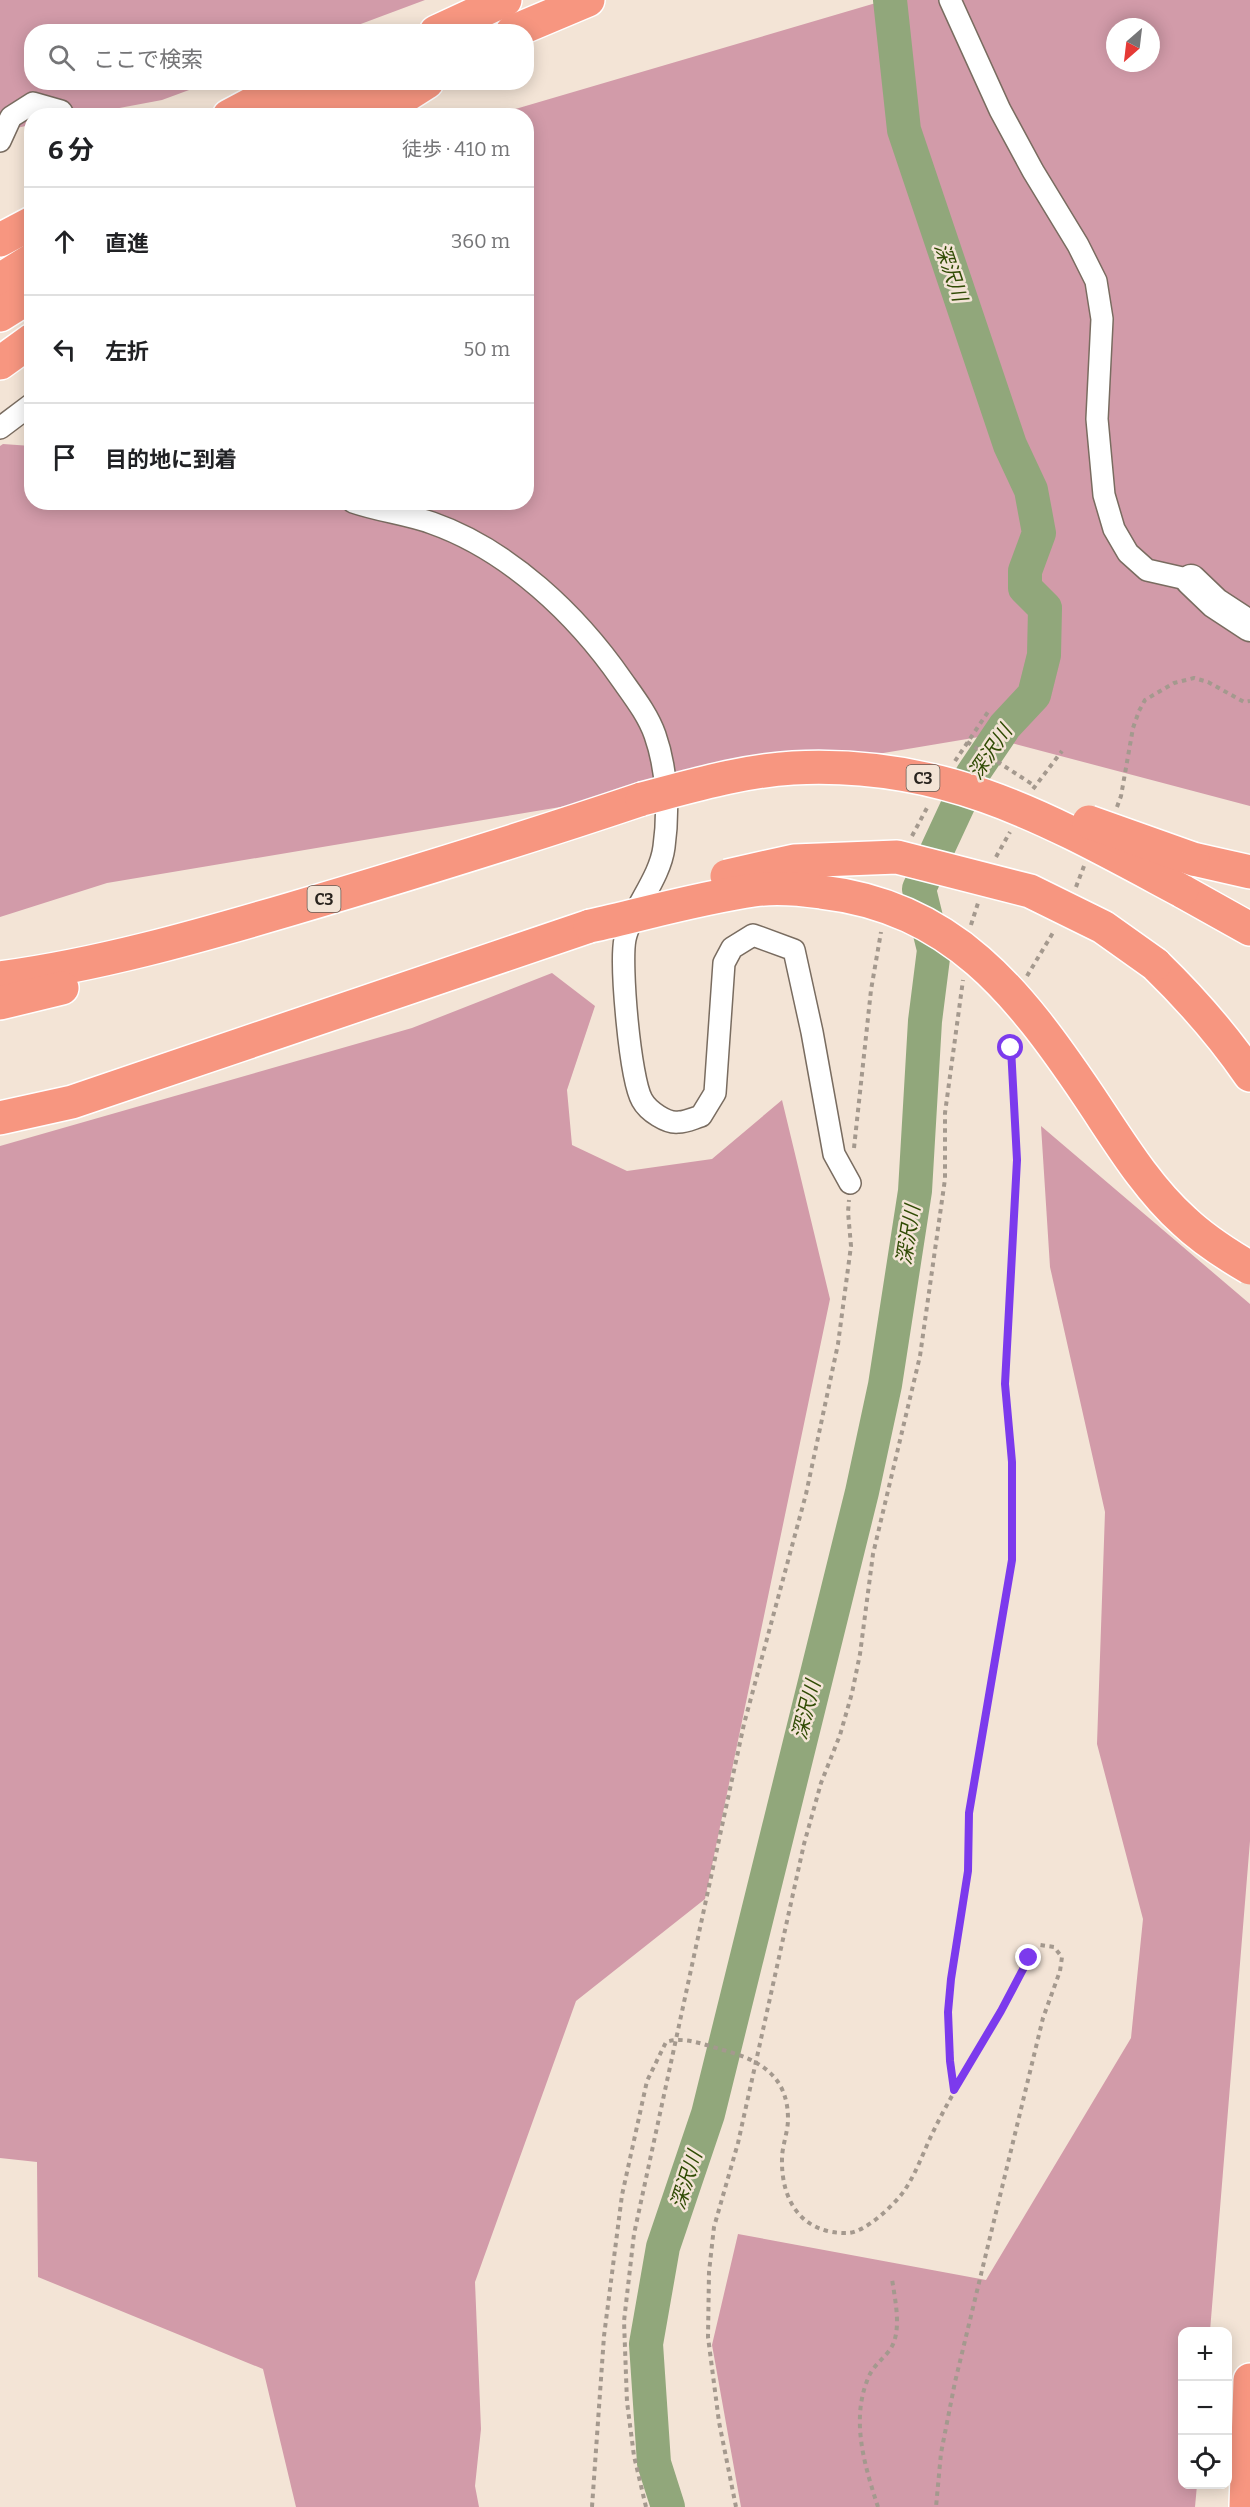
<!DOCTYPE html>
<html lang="ja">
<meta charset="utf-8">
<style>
:root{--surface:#fff;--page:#f2f2f2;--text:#202124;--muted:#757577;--line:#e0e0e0}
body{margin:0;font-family:Bitter,"Noto Sans JP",serif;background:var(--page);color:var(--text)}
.controls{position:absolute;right:18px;bottom:18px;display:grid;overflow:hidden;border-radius:12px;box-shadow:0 3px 15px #0003}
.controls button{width:54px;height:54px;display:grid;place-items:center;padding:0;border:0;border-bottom:2px solid var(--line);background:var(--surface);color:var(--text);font:30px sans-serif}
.compass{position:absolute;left:1106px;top:18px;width:54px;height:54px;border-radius:50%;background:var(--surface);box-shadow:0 3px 15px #0003;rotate:208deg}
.stop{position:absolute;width:18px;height:18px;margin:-14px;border:4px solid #7c3aed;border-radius:50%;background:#fff}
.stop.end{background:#7c3aed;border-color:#fff;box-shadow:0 2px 6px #0008}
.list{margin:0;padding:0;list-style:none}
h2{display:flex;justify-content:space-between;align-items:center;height:78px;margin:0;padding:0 24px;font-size:26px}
h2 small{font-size:20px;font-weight:400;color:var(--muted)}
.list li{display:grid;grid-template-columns:39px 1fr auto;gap:18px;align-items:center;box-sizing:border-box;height:108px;padding:0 24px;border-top:2px solid var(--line)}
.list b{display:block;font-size:22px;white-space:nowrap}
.list em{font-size:20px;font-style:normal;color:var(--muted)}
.icon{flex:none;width:33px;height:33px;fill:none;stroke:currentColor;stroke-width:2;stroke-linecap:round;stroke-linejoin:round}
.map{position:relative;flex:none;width:1250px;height:2507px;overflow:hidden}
.search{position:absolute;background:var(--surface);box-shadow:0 3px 15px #0003;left:24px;top:24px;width:510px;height:66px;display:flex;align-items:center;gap:15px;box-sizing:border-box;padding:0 21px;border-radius:24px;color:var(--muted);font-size:22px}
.panel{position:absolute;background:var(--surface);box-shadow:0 3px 15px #0003;left:24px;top:108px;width:510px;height:402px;border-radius:24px}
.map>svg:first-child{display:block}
.forest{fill:#d29ba9;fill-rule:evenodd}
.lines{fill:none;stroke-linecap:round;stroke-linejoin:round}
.river{stroke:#91a77b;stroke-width:34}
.street-casing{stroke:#796c60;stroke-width:24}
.secondary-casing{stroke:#796c60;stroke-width:33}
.highway-casing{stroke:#fff;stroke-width:36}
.path{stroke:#a4998e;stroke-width:4;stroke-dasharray:4.5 4.5;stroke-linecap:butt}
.street{stroke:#fff;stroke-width:21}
.secondary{stroke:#fff;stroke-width:30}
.highway{stroke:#f79680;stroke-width:33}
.highway-bridge-casing{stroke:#fff;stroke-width:36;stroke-linecap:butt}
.highway-bridge{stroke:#f79680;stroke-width:33}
.route{stroke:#7c3aed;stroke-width:8}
.labels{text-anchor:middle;stroke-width:5;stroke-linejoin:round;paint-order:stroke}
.shield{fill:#f3e4d6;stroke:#665d55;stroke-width:1.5}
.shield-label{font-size:16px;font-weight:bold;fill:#29231e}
.water-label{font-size:20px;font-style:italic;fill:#304b04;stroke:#f3e4d6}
</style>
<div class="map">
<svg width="1250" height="2507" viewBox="0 0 1250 2507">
<rect width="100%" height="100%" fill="#f3e4d6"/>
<g class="forest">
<path d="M0,0H425L342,31L32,32V82L208,83L162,100L82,115L32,116L31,125L6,130L0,139Z"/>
<path d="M886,0H1250V806L985,736L107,883L0,917V446L3,444L31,446L32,502H526V116L504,115L512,110ZM1115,27H1151V63H1115Z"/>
<path d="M552,973L595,1006L567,1090L572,1145L627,1171L712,1159L782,1100L830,1299L705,1899L576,2001L475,2282L481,2429L475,2486L479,2507H296L263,2369L38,2277L37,2162L0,2158V1146L412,1028Z"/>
<path d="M1041,1126L1250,1304V1841L1210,2331L1182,2332V2484L1197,2485L1195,2507H741L712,2345L738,2234L986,2280L1131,2038L1143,1919L1097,1744L1105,1512L1050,1267Z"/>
</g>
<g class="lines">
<path class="river" d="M668,2507L654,2463L646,2344L663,2247L708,2114L862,1492L885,1385L915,1191L925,1021L934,950L919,889L972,775L1005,726L1034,695L1044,655L1045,608L1025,588V571L1039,533L1031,490L1010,445L904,130L890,0"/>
<defs>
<g id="street">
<path d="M950,0L1000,110L1033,171L1078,245L1096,281L1102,319L1097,419L1104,495L1114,529L1128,553L1147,570L1191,580"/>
<path d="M0,141L11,117L33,103L61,111L64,116"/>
<path d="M0,428L32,404"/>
<path d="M353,502C379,511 407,514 432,523C509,550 577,615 622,680C634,697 648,715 655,735C667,769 669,811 664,847C660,879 631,910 625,939C620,964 630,1079 642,1100C648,1111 667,1124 679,1122C686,1122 694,1118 701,1116L715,1093L724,963L732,948L753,935L794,950L812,1032L834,1154L850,1183"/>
</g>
<path id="secondary" d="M1191,580L1215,603L1250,626"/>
<g id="highway">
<path d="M436,32L505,0"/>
<path d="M512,32L588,0"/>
<path d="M383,110L427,82"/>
<path d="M274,113L333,82"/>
<path d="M229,116L293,82"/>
<path d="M329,116L397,82"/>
<path d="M0,240L32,223"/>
<path d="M0,280L32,260"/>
<path d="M0,315L32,295"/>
<path d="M0,363L32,340"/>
<path d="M1193,859L1250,872"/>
<path d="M1182,891L1250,929"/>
<path d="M1155,964C1191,999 1222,1034 1250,1075"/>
<path d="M0,978C98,965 196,937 291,909C409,874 526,838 642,799"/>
<path d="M0,1003L62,988"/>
<path d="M0,1118L72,1102L590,926"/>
<path d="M1246,2507L1250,2380"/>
</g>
</defs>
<use href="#street" class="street-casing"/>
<use href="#secondary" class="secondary-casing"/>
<use href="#highway" class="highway-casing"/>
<g class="path">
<path d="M967,742L1035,786"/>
<path d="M955,761L988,712"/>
<path d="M1033,789L1062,751"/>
<path d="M1117,807L1121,796L1133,728L1139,711L1145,700L1174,683L1194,678L1208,682L1244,702L1250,701"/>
<path d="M912,836L928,806"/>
<path d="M996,857L1010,832"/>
<path d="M1076,887L1084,866"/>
<path d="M971,925L978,903"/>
<path d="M1027,976L1054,931"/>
<path d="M854,1148L871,990L881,932"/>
<path d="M954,2089L948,2012L951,1979L968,1871L969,1813L1012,1560V1462L1005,1384L1017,1160L1012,1035"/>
<path d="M592,2507L604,2336L622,2195L647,2081L666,2042C684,2036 705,2045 723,2050C760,2060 788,2076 788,2119C788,2132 782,2146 782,2159C781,2202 803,2234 847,2233C865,2233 894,2205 904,2191C917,2172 924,2150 934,2130C954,2089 979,2051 1001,2011C1014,1988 1023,1964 1040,1945L1054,1947L1062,1957L1060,1971L1043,2018L955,2382L941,2453L936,2507"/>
<path d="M646,2507L634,2456L627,2402L624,2321L634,2234L744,1724L806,1494L838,1344L851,1246L848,1212L849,1200"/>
<path d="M736,2507L719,2422L708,2337L709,2272L714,2227L738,2143L804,1844L821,1783L840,1735L852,1693L860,1654L873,1554L920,1356L945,1179V1113L963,980"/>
<path d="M878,2507C865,2467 851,2422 867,2381C871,2368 881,2361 889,2351C903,2333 895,2300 892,2279"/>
</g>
<use href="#street" class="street"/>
<use href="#secondary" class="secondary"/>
<use href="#highway" class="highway"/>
<defs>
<g id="highway-bridge">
<path d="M642,799C692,786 742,771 793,768C949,760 1051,821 1182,891"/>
<path d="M1089,822L1193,859"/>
<path d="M727,876L794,861L897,857L1030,891L1103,927L1155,964"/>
<path d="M590,926C644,914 699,898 754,890C775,887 800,889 821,892C953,907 1019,993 1088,1095C1117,1138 1145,1186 1184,1221C1204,1240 1226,1254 1250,1268"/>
</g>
</defs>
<use href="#highway-bridge" class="highway-bridge-casing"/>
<use href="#highway-bridge" class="highway-bridge"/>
</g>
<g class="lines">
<path class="route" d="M1011,1048L1017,1160L1005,1384L1012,1462V1560L969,1813L968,1871L951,1979L948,2012L950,2061L954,2090L1001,2011L1029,1958"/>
</g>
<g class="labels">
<g class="shield">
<rect x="906.5" y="765" width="33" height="26" rx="4.5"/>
<rect x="307.5" y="886" width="33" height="26" rx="4.5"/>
</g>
<g class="shield-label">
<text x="923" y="784">C3</text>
<text x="324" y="905">C3</text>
</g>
<g class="water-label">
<text transform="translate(951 272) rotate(71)" y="7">深沢川</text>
<text transform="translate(990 752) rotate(-56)" y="7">深沢川</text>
<text transform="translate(908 1235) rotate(-81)" y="7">深沢川</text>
<text transform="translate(806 1710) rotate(-76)" y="7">深沢川</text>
<text transform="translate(686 2180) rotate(-72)" y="7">深沢川</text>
</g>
</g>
</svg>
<div class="controls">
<button>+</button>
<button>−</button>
<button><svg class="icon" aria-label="locate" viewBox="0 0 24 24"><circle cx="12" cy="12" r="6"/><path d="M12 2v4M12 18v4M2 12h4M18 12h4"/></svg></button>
</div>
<svg class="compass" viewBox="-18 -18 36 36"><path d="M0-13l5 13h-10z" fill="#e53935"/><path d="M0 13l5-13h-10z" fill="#757577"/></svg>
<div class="stop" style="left:1011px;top:1048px"></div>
<div class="stop end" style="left:1029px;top:1958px"></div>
<div class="search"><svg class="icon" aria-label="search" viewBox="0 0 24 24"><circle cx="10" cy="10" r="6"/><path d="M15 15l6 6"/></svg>ここで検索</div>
<section class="panel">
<h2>6 分<small>徒歩 · 410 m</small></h2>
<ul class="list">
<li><svg class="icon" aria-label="ahead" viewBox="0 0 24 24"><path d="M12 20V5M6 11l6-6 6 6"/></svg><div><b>直進</b></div><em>360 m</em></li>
<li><svg class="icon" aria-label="left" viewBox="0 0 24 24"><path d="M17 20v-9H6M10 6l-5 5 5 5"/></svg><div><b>左折</b></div><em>50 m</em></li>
<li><svg class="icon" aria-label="arrive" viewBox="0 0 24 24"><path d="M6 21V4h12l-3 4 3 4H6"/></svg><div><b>目的地に到着</b></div></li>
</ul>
</section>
</div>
